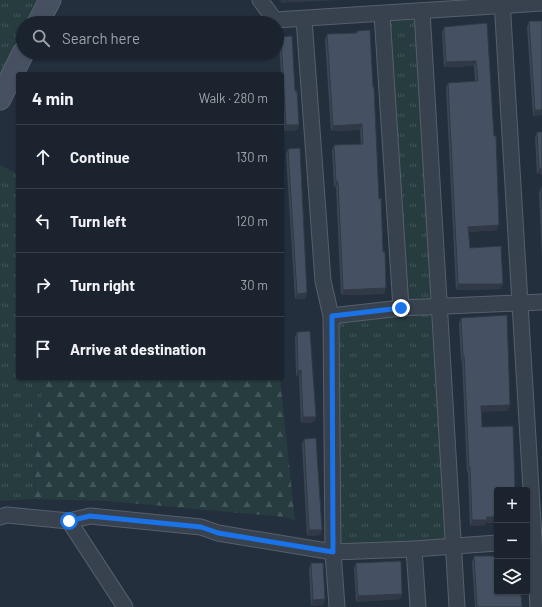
<!DOCTYPE html>
<meta charset="utf-8">
<style>
:root{--surface:#1b232e;--page:#282f3a;--text:#f1f3f6;--muted:#a0a4aa;--line:#39404a}
body{margin:0;font-family:Barlow,sans-serif;background:var(--page);color:var(--text)}
.controls{position:absolute;right:12px;bottom:12px;display:grid;overflow:hidden;border-radius:4px;box-shadow:0 1px 3px #0004}
.controls button{width:36px;height:36px;display:grid;place-items:center;padding:0;border:0;border-bottom:1px solid var(--line);background:var(--surface);color:var(--text);font:20px sans-serif}
.stop{position:absolute;width:12px;height:12px;margin:-9px;border:3px solid #1a73e8;border-radius:50%;background:#fff}
.stop.end{background:#1a73e8;border-color:#fff;box-shadow:0 1px 4px #0008}
.list{margin:0;padding:0;list-style:none}
h2{display:flex;justify-content:space-between;align-items:center;height:52px;margin:0;padding:0 16px;font-size:17px}
h2 small{font-size:13px;font-weight:400;color:var(--muted)}
.list li{display:grid;grid-template-columns:26px 1fr auto;gap:12px;align-items:center;box-sizing:border-box;height:64px;padding:0 16px;border-top:1px solid var(--line)}
.list b{display:block;font-size:15px;white-space:nowrap}
.list em{font-size:13px;font-style:normal;color:var(--muted)}
.icon{flex:none;width:22px;height:22px;fill:none;stroke:currentColor;stroke-width:2;stroke-linecap:round;stroke-linejoin:round}
.map{position:relative;flex:none;width:542px;height:607px;overflow:hidden}
.search{position:absolute;background:var(--surface);box-shadow:0 1px 3px #0004;left:16px;top:16px;width:268px;height:44px;display:flex;align-items:center;gap:10px;box-sizing:border-box;padding:0 14px;border-radius:22px;color:var(--muted);font-size:15px}
.panel{position:absolute;background:var(--surface);box-shadow:0 1px 3px #0004;left:16px;top:72px;width:268px;height:308px;border-radius:4px}
.map>svg:first-child{display:block}
.forest{fill:url(#forest-firs)}
.park{fill:url(#park-tufts)}
.lines{fill:none;stroke-linecap:round;stroke-linejoin:round}
.street-casing{stroke:#565f6c;stroke-width:17}
.secondary-casing{stroke:#565f6c;stroke-width:23}
.street{stroke:#38414e;stroke-width:15}
.secondary{stroke:#465061;stroke-width:21}
.wall{fill:#3b4654}
.shaded-wall{fill:#303945}
.building{fill:#455162;stroke:#303945}
.route{stroke:#1a73e8;stroke-width:5}
</style>
<div class="map">
<svg width="542" height="607" viewBox="0 0 542 607">
<defs>
<pattern id="forest-firs" width="22" height="20" patternUnits="userSpaceOnUse"><rect width="22" height="20" fill="#263c3f"/><path d="M5 1l3.5 6h-7zM16 11l3.5 6h-7z" fill="#435659"/></pattern>
<pattern id="park-tufts" width="24" height="20" patternUnits="userSpaceOnUse"><rect width="24" height="20" fill="#263c3f"/><path d="M3 7l-1-3M5 7V3M7 7l1-3M15 17l-1-3M17 17v-4M19 17l1-3" fill="none" stroke="#435659"/></pattern>
</defs>
<rect width="100%" height="100%" fill="#242f3e"/>
<path class="forest" d="M43,378H280L295,521L285,517L107,501L34,499L36,429Z"/>
<g class="park">
<path d="M0,0H42L30,23H23V37L0,81Z"/>
<path d="M422,11L453,546L333,552L331,316L401,308L382,14Z"/>
<path d="M0,165L18,174V378H43V381L36,429L34,499L0,501Z"/>
</g>
<g class="lines">
<defs>
<g id="street">
<path d="M260,0L275,20L542,3"/>
<path d="M502,0L538,607"/>
<path d="M422,11L457,607"/>
<path d="M382,14L401,308"/>
<path d="M304,19L323,281L331,316L333,552L337,607"/>
<path d="M331,316L401,308L542,302"/>
<path d="M0,517L7,515L69,521"/>
<path d="M414,549L418,607"/>
<path d="M125,607L69,521L90,516L201,527L218,533L333,552L414,549L497,543"/>
</g>
<g id="secondary">
<path d="M38,23L50,0"/>
<path d="M0,99L23,53"/>
</g>
</defs>
<use href="#street" class="street-casing"/>
<use href="#secondary" class="secondary-casing"/>
<use href="#street" class="street"/>
<use href="#secondary" class="secondary"/>
</g>
<g class="wall">
<path d="M529,21H542V115L533,116L527,27Z"/>
<path d="M487,23L497,230L469,232L470,248L501,289L456,290L446,88L448,83L475,81L474,66L444,67L442,32L444,27Z"/>
<path d="M357,31L379,199L386,288L384,294L341,295L336,187L334,188L332,151L334,145H361L360,130L331,131L325,40L327,34L356,33Z"/>
<path d="M281,37L295,91L299,125L297,130L284,131L282,90V74H281L279,42Z"/>
<path d="M537,132L542,174H537L535,138Z"/>
<path d="M288,149L307,293L305,299H295L286,154Z"/>
<path d="M541,187H542V259L539,193Z"/>
<path d="M461,318L508,411H481L482,427L497,490V522L486,523L485,525L470,526L468,472L467,473L462,361H461L459,323Z"/>
<path d="M297,332L316,417L314,422L301,423L299,376H296L295,337Z"/>
<path d="M304,439L322,530L320,535L307,536L302,444Z"/>
<path d="M474,556L497,592H521V594L522,607H475L472,562Z"/>
<path d="M311,563L325,599L323,605L311,606L309,569Z"/>
<path d="M356,563L402,594L400,599L356,602L354,568Z"/>
</g>
<g class="shaded-wall">
<path d="M281,0H342L280,3Z"/>
<path d="M476,61L474,66L444,67L446,62Z"/>
<path d="M535,110H542V115L533,116Z"/>
<path d="M362,124L360,130L331,131L333,126Z"/>
<path d="M286,125H299L297,130L284,131Z"/>
<path d="M539,169H542V174H537Z"/>
<path d="M336,182H338L336,187L334,188Z"/>
<path d="M499,225L497,230L466,232L468,227Z"/>
<path d="M458,284H503L501,289L456,290Z"/>
<path d="M386,288L384,294L341,295L343,290Z"/>
<path d="M307,293L305,299H295L297,294Z"/>
<path d="M463,356H464L462,361H461Z"/>
<path d="M301,370L299,376H296L298,371Z"/>
<path d="M510,405L508,411L479,412L481,406Z"/>
<path d="M303,417H316L314,422L301,423Z"/>
<path d="M469,467H470L468,472L467,473Z"/>
<path d="M487,517H497V522L486,523L485,525L470,526L472,520Z"/>
<path d="M309,530H322L320,535L307,536Z"/>
<path d="M402,594L400,599L356,602L358,596Z"/>
<path d="M325,599L323,605L311,606L313,600Z"/>
</g>
<g class="building">
<path d="M529,21H542V110H535Z"/>
<path d="M487,23L494,136H496L499,225L468,227L470,248L501,246L503,284H458L448,83L478,81L476,61L446,62L444,27Z"/>
<path d="M370,30L373,87H374L379,199L381,198L383,252H385L386,288L343,290L338,182H336L334,145L363,144L362,124L333,126L327,34L357,33V31Z"/>
<path d="M292,36L295,91H297L299,125H286L281,37Z"/>
<path d="M537,132H542V169H539Z"/>
<path d="M300,148L307,293L297,294L288,149Z"/>
<path d="M541,187H542V209Z"/>
<path d="M507,315L510,405L481,406L482,427L513,426L515,490H497V517H487V520H472L470,467H469L464,356H463L461,318Z"/>
<path d="M310,331L316,417H303L301,370L298,371L297,332Z"/>
<path d="M316,438L322,530H309L304,439Z"/>
<path d="M474,556H497V592H521L522,607H477Z"/>
<path d="M401,561L402,594L358,596L356,563Z"/>
<path d="M311,563H323L325,599L313,600Z"/>
</g>
<g class="lines">
<path class="route" d="M69,521L90,516L201,527L218,533L333,552L332,316L401,308"/>
</g>
</svg>
<div class="controls">
<button>+</button>
<button>−</button>
<button><svg class="icon" aria-label="layers" viewBox="0 0 24 24"><path d="M12 4l9 5-9 5-9-5zM3 14l9 5 9-5"/></svg></button>
</div>
<div class="stop" style="left:69px;top:521px"></div>
<div class="stop end" style="left:401px;top:308px"></div>
<div class="search"><svg class="icon" aria-label="search" viewBox="0 0 24 24"><circle cx="10" cy="10" r="6"/><path d="M15 15l6 6"/></svg>Search here</div>
<section class="panel">
<h2>4 min<small>Walk · 280 m</small></h2>
<ul class="list">
<li><svg class="icon" aria-label="ahead" viewBox="0 0 24 24"><path d="M12 20V5M6 11l6-6 6 6"/></svg><div><b>Continue</b></div><em>130 m</em></li>
<li><svg class="icon" aria-label="left" viewBox="0 0 24 24"><path d="M17 20v-9H6M10 6l-5 5 5 5"/></svg><div><b>Turn left</b></div><em>120 m</em></li>
<li><svg class="icon" aria-label="right" viewBox="0 0 24 24"><path d="M7 20v-9h11M14 6l5 5-5 5"/></svg><div><b>Turn right</b></div><em>30 m</em></li>
<li><svg class="icon" aria-label="arrive" viewBox="0 0 24 24"><path d="M6 21V4h12l-3 4 3 4H6"/></svg><div><b>Arrive at destination</b></div></li>
</ul>
</section>
</div>
